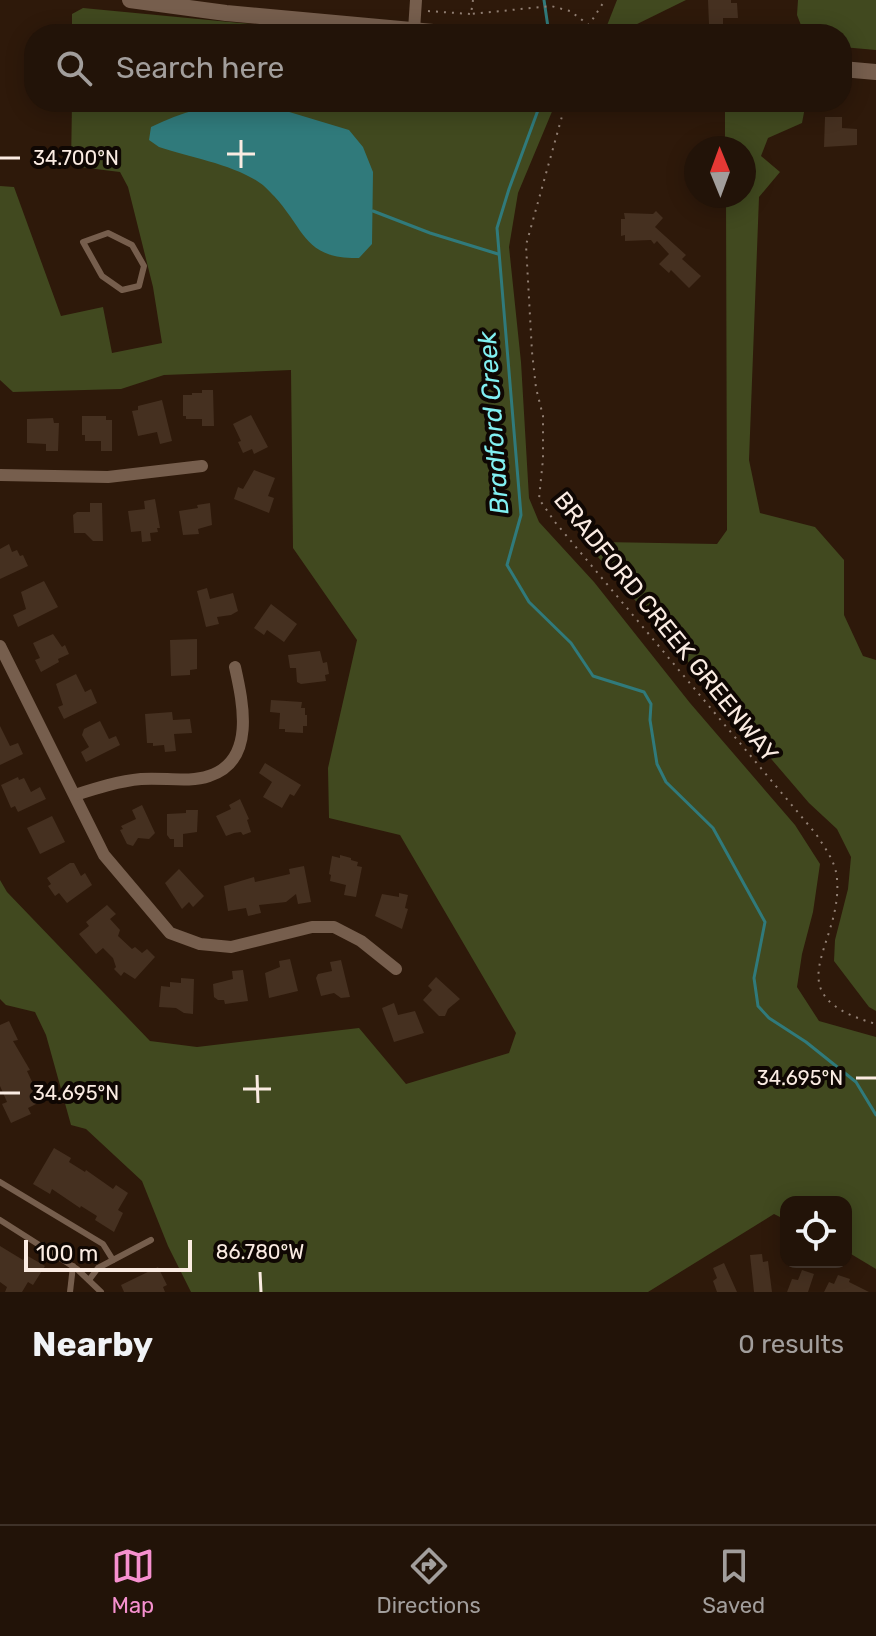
<!DOCTYPE html>
<meta charset="utf-8">
<style>
:root{--surface:#221308;--page:#2a1c12;--text:#f1f3f6;--muted:#a29e9c;--line:#3f3229;--accent:#f690cf}
body{margin:0;font-family:Rubik,sans-serif;background:var(--page);color:var(--text)}
.controls{position:absolute;right:24px;bottom:24px;display:grid;overflow:hidden;border-radius:16px;box-shadow:0 4px 20px #0003}
.controls button{width:72px;height:72px;display:grid;place-items:center;padding:0;border:0;border-bottom:2px solid var(--line);background:var(--surface);color:var(--text);font:40px sans-serif}
.compass{position:absolute;left:684px;top:136px;width:72px;height:72px;border-radius:50%;background:var(--surface);box-shadow:0 4px 20px #0003;rotate:359deg}
.scale{position:absolute;left:24px;bottom:20px;width:168px;box-sizing:border-box;padding-left:8px;border:4px solid #faebe2;border-top:0;font-size:22px;line-height:28px;white-space:nowrap;color:#faebe2;-webkit-text-stroke:6px #0f0703;paint-order:stroke}
.list{margin:0;padding:0;list-style:none}
h2{display:flex;justify-content:space-between;align-items:center;height:104px;margin:0;padding:0 32px;font-size:34px}
h2 small{font-size:26px;font-weight:400;color:var(--muted)}
.icon{flex:none;width:44px;height:44px;fill:none;stroke:currentColor;stroke-width:2;stroke-linecap:round;stroke-linejoin:round}
.map{position:relative;flex:none;width:876px;height:1292px;overflow:hidden}
.search{position:absolute;background:var(--surface);box-shadow:0 4px 20px #0003;left:24px;right:24px;top:24px;height:88px;display:flex;align-items:center;gap:20px;box-sizing:border-box;padding:0 28px;border-radius:32px;color:var(--muted);font-size:30px}
.sheet{height:232px;background:var(--surface)}
nav{display:flex;justify-content:space-around;align-items:center;box-sizing:border-box;height:112px;border-top:2px solid var(--line);background:var(--surface);font-size:22px;color:var(--muted)}
nav a{display:grid;justify-items:center;gap:4px}
nav .on{color:var(--accent)}
.map>svg:first-child{display:block}
.green{fill:#41491f}
.water{fill:#307a7b}
.lines{fill:none;stroke-linecap:round;stroke-linejoin:round}
.stream{stroke:#307a7b;stroke-width:3}
.building{fill:#453020}
.path{stroke:#917f73;stroke-width:2;stroke-dasharray:2 6;stroke-linecap:butt}
.lane{stroke:#765e4d;stroke-width:6}
.street{stroke:#765e4d;stroke-width:12}
.secondary{stroke:#765e4d;stroke-width:16}
.ticks{fill:none;stroke:#faebe2;stroke-width:3}
.labels{text-anchor:middle;stroke-width:8;stroke-linejoin:round;paint-order:stroke}
.street-label{font-size:24px;fill:#faebe2;stroke:#0f0703}
.water-label{font-size:26px;font-style:italic;fill:#81f0f2;stroke:#0f0703}
.ticks-label{font-size:20px;text-anchor:middle;fill:#faebe2;stroke:#0f0703;stroke-width:8;stroke-linejoin:round;paint-order:stroke}
</style>
<div class="map">
<svg width="876" height="1292" viewBox="0 0 876 1292">
<rect width="100%" height="100%" fill="#2e190a"/>
<g class="green">
<path d="M617,0H686L627,29L606,28Z"/>
<path d="M798,0H876V50L842,47V34L804,33L797,15Z"/>
<path d="M83,8L355,34H72V14Z"/>
<path d="M72,102H556L518,193L509,247L521,362L529,498L539,522L594,582L690,703L795,825L820,864L813,912L802,954L797,987L819,1021L876,1037V1269L846,1251V1202H786V1220L774,1214L648,1292H191L168,1246L142,1181L86,1129L71,1125L46,1035L35,1012L6,1005L0,999V880L7,892L150,1041L197,1047L359,1028L406,1084L509,1053L516,1033L400,835L329,818L328,768L357,640L293,548L291,370L164,375L121,389L13,392L0,380V186L14,187L61,316L103,307L112,353L162,343L153,287L128,187L120,172L71,166Z"/>
<path d="M725,102H806L802,123L768,138L761,156L780,172L759,197L749,460L760,513L815,527L844,560V615L863,656L876,660V1011L869,1007L834,961L835,940L848,889L851,857L837,829L809,803L598,557L602,542L717,544L727,530L726,196H744V148H725Z"/>
</g>
<path class="water" d="M245,103L286,111L349,130L363,147L373,172L372,244L359,258C304,259 306,231 274,196C270,192 265,186 260,183C235,165 189,157 159,147L149,140L151,127C182,112 210,104 245,103Z"/>
<g class="lines">
<g class="stream">
<path d="M544,0L549,34"/>
<path d="M541,102L509,189L497,228L521,515L507,565L529,602L571,643L593,676L644,692L651,704L650,720L657,764L666,782L713,828L765,922L754,978L758,1006L769,1018L806,1042L856,1082L876,1115"/>
<path d="M373,211L430,233L498,254"/>
</g>
</g>
<g class="building">
<path d="M708,0H731V3H737L738,18H723V24H709Z"/>
<path d="M825,117H842V128L857,129V145L824,147Z"/>
<path d="M656,211L663,218L655,227L686,255L682,259L701,276L689,288L671,270L669,273L659,264L669,254L657,241L654,244L651,240L625,241V235L621,236V219H625L624,213L653,214Z"/>
<path d="M202,390H213L214,426H202V419H186V416H183V395H192V393H202Z"/>
<path d="M162,400L172,441L160,444L157,432L138,436L132,411L138,410V406Z"/>
<path d="M251,415L268,447L254,454L252,449L243,453L238,442L241,441L233,424Z"/>
<path d="M82,416H106V420H112V451H101V441H85V435H82Z"/>
<path d="M53,418L54,423H59L58,451H46V444L27,443V419Z"/>
<path d="M254,470L275,478L268,496L274,498L269,513L234,499L238,487L243,489Z"/>
<path d="M155,499L160,528H157L158,532L150,533L151,541L142,542L141,531L131,532L128,511L145,509L144,501Z"/>
<path d="M90,503H102L103,541H93L85,533H74L73,515L77,512H90Z"/>
<path d="M210,503L212,525L198,529L199,534L183,535L179,511L198,508L197,505Z"/>
<path d="M9,544L12,552L17,550L20,556L23,555L28,566L0,579V549Z"/>
<path d="M44,581L58,607L18,627L13,615L26,609L21,592Z"/>
<path d="M207,588L210,599L233,593L238,611L231,615L217,617L219,624L206,627L197,591Z"/>
<path d="M271,604L297,624L284,642L267,630L264,635L254,628Z"/>
<path d="M53,634L62,647L65,645L69,654L58,659L59,662L41,672L35,660L40,658L33,643Z"/>
<path d="M197,639V669L190,670V675L171,676L170,640Z"/>
<path d="M320,651L323,663L327,662L329,674L325,675L326,681L301,684L297,682L296,668H290L288,655Z"/>
<path d="M76,674L85,692L91,689L97,703L64,719L58,707L63,705L56,684Z"/>
<path d="M271,700L302,702L301,708H305V715H307V726H303V733L285,732V729H279L280,713L270,712Z"/>
<path d="M172,712L173,720L190,719L192,733L174,734L176,751L165,752L164,745L153,746V743H147L145,714Z"/>
<path d="M100,721L109,739L116,736L120,745L86,762L81,752L89,747L82,735L84,729Z"/>
<path d="M0,726L10,746L18,743L23,754L0,765Z"/>
<path d="M265,763L301,785L294,796L290,794L282,808L263,797L272,782L259,773Z"/>
<path d="M18,777L19,780L24,778L31,792L40,787L46,799L18,812L15,806L11,808L1,785Z"/>
<path d="M240,799L249,819L247,820L251,832L243,835L241,832L234,833L226,836L216,816L231,809L229,805Z"/>
<path d="M142,805L155,833L149,839L138,838L133,846L127,844L120,830L123,829L121,826L136,819L132,810Z"/>
<path d="M186,810H198L197,832L183,834V847H174V839H170L167,835V814L186,813Z"/>
<path d="M52,816L65,842L40,854L27,828Z"/>
<path d="M340,855L351,858V860L358,862L357,866L362,867L356,897L344,895L346,885L330,881L331,875L329,874L332,856L340,858Z"/>
<path d="M70,863H74L81,876L85,873L92,885L67,903L59,893L55,896L48,886L51,884L47,878Z"/>
<path d="M304,866L311,902L298,904L296,894L286,902L259,905L261,913L248,916L246,908L228,911L224,886L254,877L255,882L290,874L289,869Z"/>
<path d="M179,869L204,896L193,907L189,902L182,909L165,883Z"/>
<path d="M399,893L408,895L405,908L408,909L402,929L375,916L382,894L399,897Z"/>
<path d="M107,905L116,914L110,919L120,930L118,936L132,949L135,947L142,953L147,949L155,957L135,979L124,972L121,976L114,969L116,967L113,958L103,948L96,954L79,934L89,926L86,922Z"/>
<path d="M290,959L298,991L269,998L265,973L280,967L279,961Z"/>
<path d="M341,960L350,997L341,998L334,993L321,996L316,978L318,974L332,971L330,962Z"/>
<path d="M243,970L248,1001L225,1004L224,1000H218L214,997L213,984L233,979L232,971Z"/>
<path d="M436,977L460,999L448,1009L445,1016H439L423,1000L432,990L428,986Z"/>
<path d="M181,978L194,979L193,1014L184,1013L176,1008L159,1007L161,986L170,987V982L181,983Z"/>
<path d="M394,1003L398,1015L415,1011L424,1033L394,1042L382,1008Z"/>
<path d="M9,1021L18,1040L13,1041L30,1070L27,1071L35,1088L40,1086L46,1099L28,1108L31,1114L11,1123L2,1104L7,1102L0,1086V1025Z"/>
<path d="M54,1148L71,1158L69,1162L85,1172L86,1170L113,1189L116,1185L128,1193L118,1210L123,1213L114,1232L95,1220L97,1216L81,1206L80,1208L52,1189L50,1194L33,1184Z"/>
<path d="M0,1246L23,1260L26,1255L45,1266L33,1285L28,1282L22,1292H5L7,1287L0,1282Z"/>
<path d="M762,1254L763,1262L768,1261L772,1292H754L750,1255Z"/>
<path d="M724,1263L737,1292H717L713,1281L717,1278L713,1268Z"/>
<path d="M158,1267L167,1285L163,1287L165,1292H124L121,1285Z"/>
<path d="M802,1270L814,1274L808,1292H787L792,1279L798,1280Z"/>
<path d="M838,1275L850,1279L849,1282L869,1292H824L829,1282L834,1284Z"/>
</g>
<g class="lines">
<g class="path">
<path d="M473,0L471,14L551,6L570,11L589,25"/>
<path d="M428,11L470,14"/>
<path d="M587,34L589,25L605,0"/>
<path d="M566,102L526,245L532,352L536,388L543,416V459L539,499L555,522L816,834C825,848 836,862 837,879C843,947 771,994 876,1024"/>
</g>
<g class="lane">
<path d="M108,233L132,245L144,266L139,286L122,290L102,276L83,242Z"/>
<path d="M0,1182L103,1244L113,1260"/>
<path d="M0,1220L77,1269L101,1292"/>
<path d="M89,1280L98,1268L151,1240"/>
<path d="M70,1292L73,1266"/>
</g>
<g class="street">
<path d="M414,30L416,0"/>
<path d="M0,475L108,477L202,466"/>
<path d="M0,646L104,855L170,933L200,944L231,947L312,927H334L361,941L396,969"/>
<path d="M75,795C97,788 119,781 141,779C163,777 189,783 209,776C256,761 243,703 235,667"/>
</g>
<g class="secondary">
<path d="M130,0L226,13L455,34"/>
<path d="M842,69L876,72"/>
</g>
</g>
<path class="ticks" d="M241,140V168M227,154H255M0,158H20M257,1075L258,1103M856,1078H876M243,1089H271M0,1093H20M260,1272L261,1292"/>
<g class="labels">
<g class="street-label">
<text transform="translate(666 627) rotate(51)" y="8">BRADFORD CREEK GREENWAY</text>
</g>
<g class="water-label">
<text transform="translate(493 423) rotate(-94)" y="9">Bradford Creek</text>
</g>
</g>
<g class="ticks-label">
<text x="76" y="165">34.700°N</text>
<text x="800" y="1085">34.695°N</text>
<text x="76" y="1100">34.695°N</text>
<text x="260" y="1259">86.780°W</text>
</g>
</svg>
<div class="controls">
<button><svg class="icon" aria-label="locate" viewBox="0 0 24 24"><circle cx="12" cy="12" r="6"/><path d="M12 2v4M12 18v4M2 12h4M18 12h4"/></svg></button>
</div>
<svg class="compass" viewBox="-18 -18 36 36"><path d="M0-13l5 13h-10z" fill="#e53935"/><path d="M0 13l5-13h-10z" fill="#a29e9c"/></svg>
<div class="scale">100 m</div>
<div class="search"><svg class="icon" aria-label="search" viewBox="0 0 24 24"><circle cx="10" cy="10" r="6"/><path d="M15 15l6 6"/></svg>Search here</div>
</div>
<section class="sheet">
<h2>Nearby<small>0 results</small></h2>
<ul class="list">
</ul>
</section>
<nav>
<a class="on"><svg class="icon" aria-label="map" viewBox="0 0 24 24"><path d="M3 6l6-2 6 2 6-2v14l-6 2-6-2-6 2zM9 4v14M15 6v14"/></svg>Map</a>
<a><svg class="icon" aria-label="directions" viewBox="0 0 24 24"><path d="M12 3l9 9-9 9-9-9zM9 14v-3h6M13 9l2 2-2 2"/></svg>Directions</a>
<a><svg class="icon" aria-label="saved" viewBox="0 0 24 24"><path d="M7 4h10v16l-5-4-5 4z"/></svg>Saved</a>
</nav>
